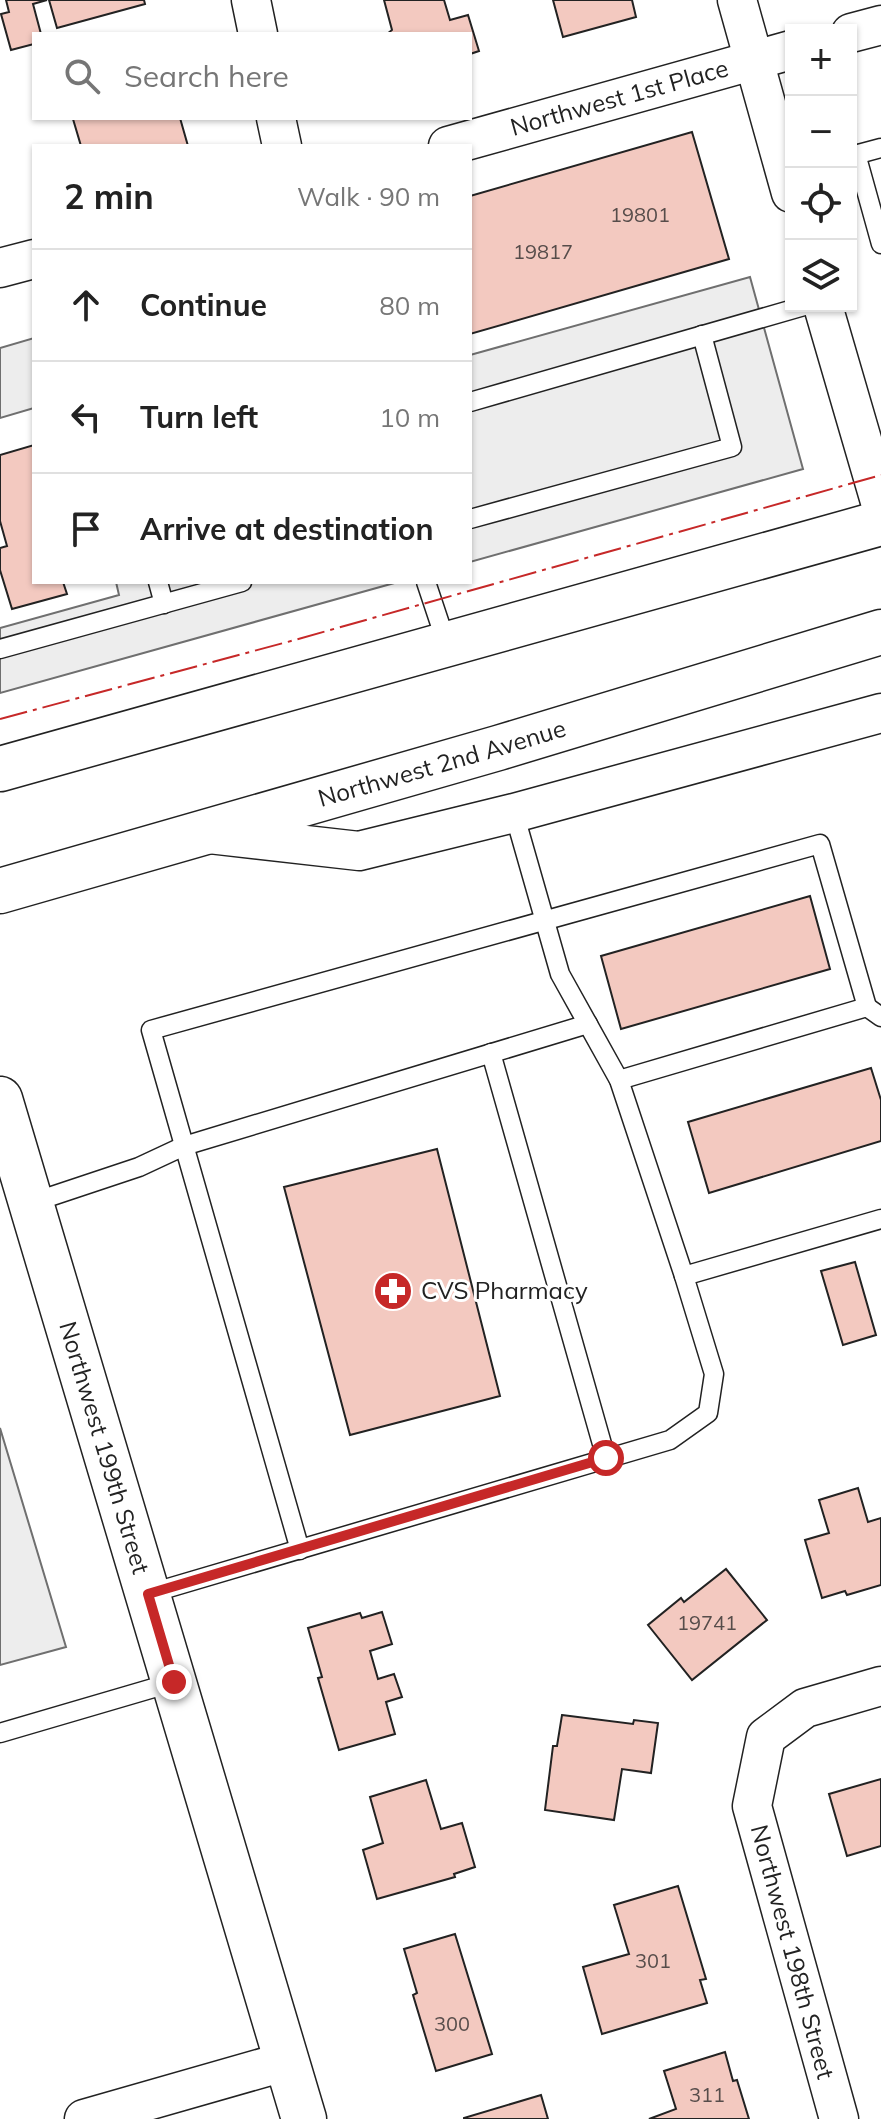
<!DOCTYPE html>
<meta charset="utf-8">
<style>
:root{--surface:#fff;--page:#f6f6f6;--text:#222;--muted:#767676;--line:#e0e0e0}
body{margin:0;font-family:Mulish,sans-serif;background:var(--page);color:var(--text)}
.controls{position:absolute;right:24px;top:24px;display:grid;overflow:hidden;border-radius:0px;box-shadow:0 2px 6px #0004}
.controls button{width:72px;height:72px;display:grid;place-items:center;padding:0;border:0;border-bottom:2px solid var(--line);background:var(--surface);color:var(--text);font:40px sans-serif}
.stop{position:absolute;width:24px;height:24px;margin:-18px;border:6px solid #c62828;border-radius:50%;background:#fff}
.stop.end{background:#c62828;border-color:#fff;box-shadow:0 2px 8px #0008}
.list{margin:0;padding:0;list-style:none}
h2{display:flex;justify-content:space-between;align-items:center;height:104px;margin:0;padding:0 32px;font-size:34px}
h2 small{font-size:26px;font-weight:400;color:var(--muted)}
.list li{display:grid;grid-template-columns:52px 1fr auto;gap:24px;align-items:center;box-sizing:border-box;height:112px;padding:0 32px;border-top:2px solid var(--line)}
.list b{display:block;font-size:30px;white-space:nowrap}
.list em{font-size:26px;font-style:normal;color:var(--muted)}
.icon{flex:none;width:44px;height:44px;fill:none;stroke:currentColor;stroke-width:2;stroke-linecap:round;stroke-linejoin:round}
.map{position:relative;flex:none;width:881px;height:2119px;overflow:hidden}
.search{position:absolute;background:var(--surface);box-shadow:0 2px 6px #0004;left:32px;top:32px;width:440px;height:88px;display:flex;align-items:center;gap:20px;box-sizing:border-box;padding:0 28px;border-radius:0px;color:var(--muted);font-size:30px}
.panel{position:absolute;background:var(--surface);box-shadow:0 2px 6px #0004;left:32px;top:144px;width:440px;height:440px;border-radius:0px}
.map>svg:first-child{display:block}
.parking{fill:#ededed;stroke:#6f6f6f;stroke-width:2}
.building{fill:#f3c9c0;stroke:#222;stroke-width:2}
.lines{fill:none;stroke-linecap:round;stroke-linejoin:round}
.service-casing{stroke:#222;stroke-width:21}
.minor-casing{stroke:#222;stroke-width:41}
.primary-casing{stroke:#222;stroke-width:47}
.service{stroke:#fff;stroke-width:18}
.minor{stroke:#fff;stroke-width:38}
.primary{stroke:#fff;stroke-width:44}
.power{stroke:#c62828;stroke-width:2;stroke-dasharray:28 6 4 6;stroke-linecap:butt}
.route{stroke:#c62828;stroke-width:10}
.labels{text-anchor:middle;stroke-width:6;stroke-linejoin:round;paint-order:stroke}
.number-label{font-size:20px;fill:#564c4a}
.street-label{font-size:24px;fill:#222;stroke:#fff}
.poi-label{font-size:24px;fill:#222;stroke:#fff;text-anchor:start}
</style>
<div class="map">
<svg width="881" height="2119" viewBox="0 0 881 2119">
<rect width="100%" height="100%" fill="#fff"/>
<g class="parking">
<path d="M750,277L803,469L470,562V355Z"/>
<path d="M34,338V408L0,418V348Z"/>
<path d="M116,582H398L0,693V628L119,595Z"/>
<path d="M0,1428L66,1647L0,1665Z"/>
</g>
<g class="building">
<path d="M6,0H47L33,4L41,34H34V44L11,50L1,14L9,12Z"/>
<path d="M49,0H144L145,4L57,28Z"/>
<path d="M384,0H444L450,20L468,15L479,51L470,54V34H387L392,30Z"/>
<path d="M553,0H632L636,17L563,37Z"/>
<path d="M78,118H180L188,146H81L73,119Z"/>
<path d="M692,132L729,259L470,334V196Z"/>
<path d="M34,445V582H63L67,594L12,609L0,570V548L7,546L0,521V455Z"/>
<path d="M810,896L830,969L621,1029L601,956Z"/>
<path d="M871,1068L881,1100V1141L709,1193L688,1122Z"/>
<path d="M437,1149L500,1396L350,1435L284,1187Z"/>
<path d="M855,1262L876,1335L843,1345L821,1271Z"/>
<path d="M858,1488L868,1522L881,1518V1585L847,1595L845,1591L822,1598L805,1540L829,1533L819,1500Z"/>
<path d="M726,1569L767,1620L692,1680L648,1625L681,1598L684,1602Z"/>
<path d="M382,1612L392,1644L370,1651L378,1679L394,1674L402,1697L386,1702L395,1734L339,1750L318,1678L322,1677L308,1628L360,1613L362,1618Z"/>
<path d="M562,1715L633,1724L634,1720L658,1723L651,1773L622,1769L614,1820L545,1810L553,1746H557Z"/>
<path d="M881,1779V1846L847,1856L829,1794Z"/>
<path d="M426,1780L441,1829L462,1823L475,1867L454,1874L455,1877L377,1899L363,1850L383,1843L370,1797Z"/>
<path d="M678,1886L706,1979L700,1980L707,2003L602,2034L583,1967L629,1954L614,1905Z"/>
<path d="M455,1934L492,2054L436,2071L413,1995L417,1993L404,1949Z"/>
<path d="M725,2052L733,2081L737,2080L749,2119H649L676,2109L664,2071Z"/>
<path d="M541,2095L548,2119H464V2118Z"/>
</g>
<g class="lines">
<defs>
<g id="service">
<path d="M856,154L881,244"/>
<path d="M851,156L881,148"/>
<path d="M470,402L804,306"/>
<path d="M470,519L732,447L702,335"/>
<path d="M158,582L164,604"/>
<path d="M426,582L447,645"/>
<path d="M0,649L242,582"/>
<path d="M514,813L560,974L619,1080L684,1276"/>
<path d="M491,1053L606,1458"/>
<path d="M619,1080L867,1007L881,1017"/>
<path d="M31,1203L139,1167L184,1146L588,1024"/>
<path d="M300,1550L151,1030L820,844L867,1007"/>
<path d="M148,1594L670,1440L708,1413L714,1374L684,1276L881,1219"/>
<path d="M0,1733L174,1682"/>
</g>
<g id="minor">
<path d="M251,0L258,34"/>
<path d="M737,0L791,193"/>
<path d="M851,33L881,25"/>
<path d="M276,118L282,146"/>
<path id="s1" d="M448,146L791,50"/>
<path d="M0,268L34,259"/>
<path d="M823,306L881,505"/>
<path d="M209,834L359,851L514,813L881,713"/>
<path d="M84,2119L287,2061"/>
<path d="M839,2119L752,1806L766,1737L805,1708L881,1686"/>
</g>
<g id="primary">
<path d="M0,769L881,523"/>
<path id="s2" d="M0,891L498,748L881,632"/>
<path id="s3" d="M0,1099L304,2119"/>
</g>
</defs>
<use href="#service" class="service-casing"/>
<use href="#minor" class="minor-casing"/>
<use href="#primary" class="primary-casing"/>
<use href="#service" class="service"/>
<use href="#minor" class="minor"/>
<use href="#primary" class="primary"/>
<path class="power" d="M0,719L291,641L881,475"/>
</g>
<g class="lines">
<path class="route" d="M174,1682L148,1594L606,1458"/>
</g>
<defs>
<symbol id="pharmacy-disc" viewBox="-11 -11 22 22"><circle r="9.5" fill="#c62828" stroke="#fff"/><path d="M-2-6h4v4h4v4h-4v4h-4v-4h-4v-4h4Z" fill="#fff"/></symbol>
</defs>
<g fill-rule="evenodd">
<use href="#pharmacy-disc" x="371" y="1269" width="44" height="44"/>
</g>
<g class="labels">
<g class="number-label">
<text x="640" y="222">19801</text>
<text x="543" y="259">19817</text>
<text x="707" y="1630">19741</text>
<text x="653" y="1968">301</text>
<text x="452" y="2031">300</text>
<text x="707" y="2102">311</text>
</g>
<g class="street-label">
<text dy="8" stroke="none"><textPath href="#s1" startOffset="178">Northwest 1st Place</textPath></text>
<text dy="8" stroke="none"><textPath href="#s2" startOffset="460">Northwest 2nd Avenue</textPath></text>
<text dy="8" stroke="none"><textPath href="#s3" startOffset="364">Northwest 199th Street</textPath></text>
<text transform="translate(792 1952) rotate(75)" y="8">Northwest 198th Street</text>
</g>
<g class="poi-label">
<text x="421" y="1299">CVS Pharmacy</text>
</g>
</g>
</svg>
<div class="controls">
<button>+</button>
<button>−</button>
<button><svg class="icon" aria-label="locate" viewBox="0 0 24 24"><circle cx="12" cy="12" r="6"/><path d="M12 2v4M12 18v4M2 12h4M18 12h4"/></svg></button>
<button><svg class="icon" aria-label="layers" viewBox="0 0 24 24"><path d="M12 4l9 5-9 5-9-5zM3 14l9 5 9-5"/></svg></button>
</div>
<div class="stop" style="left:606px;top:1458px"></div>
<div class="stop end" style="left:174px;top:1682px"></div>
<div class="search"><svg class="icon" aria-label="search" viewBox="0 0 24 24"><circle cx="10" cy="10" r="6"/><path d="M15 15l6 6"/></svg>Search here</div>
<section class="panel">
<h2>2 min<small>Walk · 90 m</small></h2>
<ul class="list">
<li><svg class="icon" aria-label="ahead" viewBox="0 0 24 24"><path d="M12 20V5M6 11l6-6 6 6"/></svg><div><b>Continue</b></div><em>80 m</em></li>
<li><svg class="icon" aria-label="left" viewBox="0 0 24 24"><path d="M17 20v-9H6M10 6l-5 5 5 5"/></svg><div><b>Turn left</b></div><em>10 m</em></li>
<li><svg class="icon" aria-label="arrive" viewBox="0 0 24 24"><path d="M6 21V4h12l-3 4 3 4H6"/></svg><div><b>Arrive at destination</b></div></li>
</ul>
</section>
</div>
